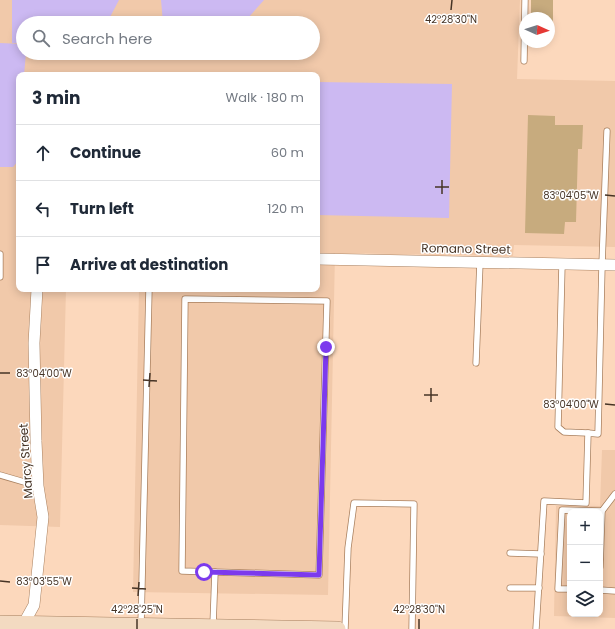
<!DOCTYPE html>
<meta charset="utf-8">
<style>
:root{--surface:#fff;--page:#f6f6f7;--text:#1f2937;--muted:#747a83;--line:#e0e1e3}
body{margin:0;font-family:Poppins,sans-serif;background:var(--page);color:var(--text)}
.controls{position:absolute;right:12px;bottom:12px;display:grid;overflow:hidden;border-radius:8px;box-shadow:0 2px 10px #0003}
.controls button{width:36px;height:36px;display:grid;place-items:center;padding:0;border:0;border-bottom:1px solid var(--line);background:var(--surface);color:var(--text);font:20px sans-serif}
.compass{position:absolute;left:519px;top:12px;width:36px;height:36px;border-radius:50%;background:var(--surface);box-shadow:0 2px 10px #0003;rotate:93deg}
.stop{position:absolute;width:12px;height:12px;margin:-9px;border:3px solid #7c3aed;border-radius:50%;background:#fff}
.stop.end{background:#7c3aed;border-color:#fff;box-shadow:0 1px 4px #0008}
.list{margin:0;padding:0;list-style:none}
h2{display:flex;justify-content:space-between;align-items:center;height:52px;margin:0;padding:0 16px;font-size:17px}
h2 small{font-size:13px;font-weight:400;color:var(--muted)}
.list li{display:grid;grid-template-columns:26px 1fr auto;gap:12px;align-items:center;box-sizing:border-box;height:56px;padding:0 16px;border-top:1px solid var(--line)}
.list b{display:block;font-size:15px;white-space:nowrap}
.list em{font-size:13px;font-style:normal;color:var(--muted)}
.icon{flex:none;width:22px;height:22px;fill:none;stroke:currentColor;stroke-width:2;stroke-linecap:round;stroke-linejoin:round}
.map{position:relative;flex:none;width:615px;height:629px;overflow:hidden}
.search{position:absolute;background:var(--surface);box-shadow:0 2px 10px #0003;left:16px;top:16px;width:304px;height:44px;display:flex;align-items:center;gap:10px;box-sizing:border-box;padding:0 14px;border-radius:22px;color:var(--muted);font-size:15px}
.panel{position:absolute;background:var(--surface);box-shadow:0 2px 10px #0003;left:16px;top:72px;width:304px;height:220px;border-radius:8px}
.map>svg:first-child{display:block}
.built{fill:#f1c9aa;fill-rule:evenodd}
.green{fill:#ccb9f2}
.building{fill:#c7ab7e}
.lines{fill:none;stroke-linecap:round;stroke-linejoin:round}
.service-casing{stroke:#a9805f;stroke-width:7}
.minor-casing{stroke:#a9805f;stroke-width:12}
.secondary-casing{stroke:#a9805f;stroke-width:16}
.service{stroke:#fff;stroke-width:5.5}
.minor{stroke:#fff;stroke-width:11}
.secondary{stroke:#f3dac1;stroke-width:15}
.route{stroke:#7c3aed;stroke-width:5}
.ticks{fill:none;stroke:#463426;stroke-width:1.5}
.labels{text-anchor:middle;stroke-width:3;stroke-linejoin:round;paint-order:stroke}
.street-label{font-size:12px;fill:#463426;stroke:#fff}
.ticks-label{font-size:10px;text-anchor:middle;fill:#463426;stroke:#fff;stroke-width:3;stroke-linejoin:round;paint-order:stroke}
</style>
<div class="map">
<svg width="615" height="629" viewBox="0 0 615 629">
<rect width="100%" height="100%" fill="#fcd8bc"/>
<g class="built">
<path d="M0,0H520L517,79L615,81V247L514,245L513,256L335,253L328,595L133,592L139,289H317V75H19V289H66L60,527L0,525ZM23,23H313V53H23Z"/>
<path d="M602,450H615V618L554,616L556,506H600ZM570,512H600V614H570Z"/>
</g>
<g class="green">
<path d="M12,0H119L109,19L102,23H23V43H12Z"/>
<path d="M161,0H264L249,17L241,23H163Z"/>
<path d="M0,43L23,44V53H26L24,75H19L18,161L13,167H0Z"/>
<path d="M317,82L452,84L449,218L317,215Z"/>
</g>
<g class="building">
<path d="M531,0H553V36H549V18H531Z"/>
<path d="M528,115L555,116V125H583L582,149H578L576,222H565L564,234L525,233Z"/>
</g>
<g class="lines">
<defs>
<g id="service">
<path d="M524,61L525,0"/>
<path d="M0,254V277"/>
<path d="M562,264L558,427L564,432L588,433"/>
<path d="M185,299L327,301L319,575L182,571Z"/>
<path d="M476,363L480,262"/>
<path d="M0,475L38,486"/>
<path d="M510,553L541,554"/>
<path d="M600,567L602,511L615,494"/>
<path d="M510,588H539"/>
<path d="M570,589H558L562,510L602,511"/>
<path d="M600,590L615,591"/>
<path d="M141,625L149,289"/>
<path d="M213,625L215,572"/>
<path d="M345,629L348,548L354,503L414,504L412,629"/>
<path d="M536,629L544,501L586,503L588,433L598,434L602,265L607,131"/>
</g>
<g id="minor">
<path d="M317,259L615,265"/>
<path d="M24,629V623L34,605L43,517L38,486L36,441L34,343L37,289"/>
</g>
<path id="secondary" d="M0,623L338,629"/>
</defs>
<use href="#service" class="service-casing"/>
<use href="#minor" class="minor-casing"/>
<use href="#secondary" class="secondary-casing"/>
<use href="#service" class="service"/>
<use href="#minor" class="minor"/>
<use href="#secondary" class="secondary"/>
</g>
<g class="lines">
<path class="route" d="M204,572L319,575L326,347"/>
</g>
<path class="ticks" d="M451,10L452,0M435,187H449M442,194V180M605,195L615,196M0,373H10M143,380L157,381M149,387L150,373M424,395H438M431,402V388M605,404L615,405M0,581L10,582M132,588L146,589M138,596L139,582M137,629V619M419,629V619"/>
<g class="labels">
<g class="street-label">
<text transform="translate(466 249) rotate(1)" y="4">Romano Street</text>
<text transform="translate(26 461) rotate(-94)" y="4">Marcy Street</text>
</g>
</g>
<g class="ticks-label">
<text x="451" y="23">42°28'30"N</text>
<text x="571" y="199">83°04'05"W</text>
<text x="44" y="377">83°04'00"W</text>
<text x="571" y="408">83°04'00"W</text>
<text x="44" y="585">83°03'55"W</text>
<text x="137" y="613">42°28'25"N</text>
<text x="419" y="613">42°28'30"N</text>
</g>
</svg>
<div class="controls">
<button>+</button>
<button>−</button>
<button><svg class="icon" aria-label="layers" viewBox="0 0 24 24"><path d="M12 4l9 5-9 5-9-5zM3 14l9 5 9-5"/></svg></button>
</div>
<svg class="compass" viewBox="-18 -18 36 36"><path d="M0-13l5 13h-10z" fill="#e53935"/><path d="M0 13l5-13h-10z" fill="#747a83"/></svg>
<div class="stop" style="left:204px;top:572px"></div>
<div class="stop end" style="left:326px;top:347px"></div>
<div class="search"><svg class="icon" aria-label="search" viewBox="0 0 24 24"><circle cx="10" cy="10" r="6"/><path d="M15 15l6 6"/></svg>Search here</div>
<section class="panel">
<h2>3 min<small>Walk · 180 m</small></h2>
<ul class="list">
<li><svg class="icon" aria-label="ahead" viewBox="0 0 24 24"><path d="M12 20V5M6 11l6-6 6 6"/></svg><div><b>Continue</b></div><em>60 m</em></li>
<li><svg class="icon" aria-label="left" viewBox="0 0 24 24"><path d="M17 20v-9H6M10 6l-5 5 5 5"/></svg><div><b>Turn left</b></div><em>120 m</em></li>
<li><svg class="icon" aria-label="arrive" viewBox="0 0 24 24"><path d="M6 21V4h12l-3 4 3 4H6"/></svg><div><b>Arrive at destination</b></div></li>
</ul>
</section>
</div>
